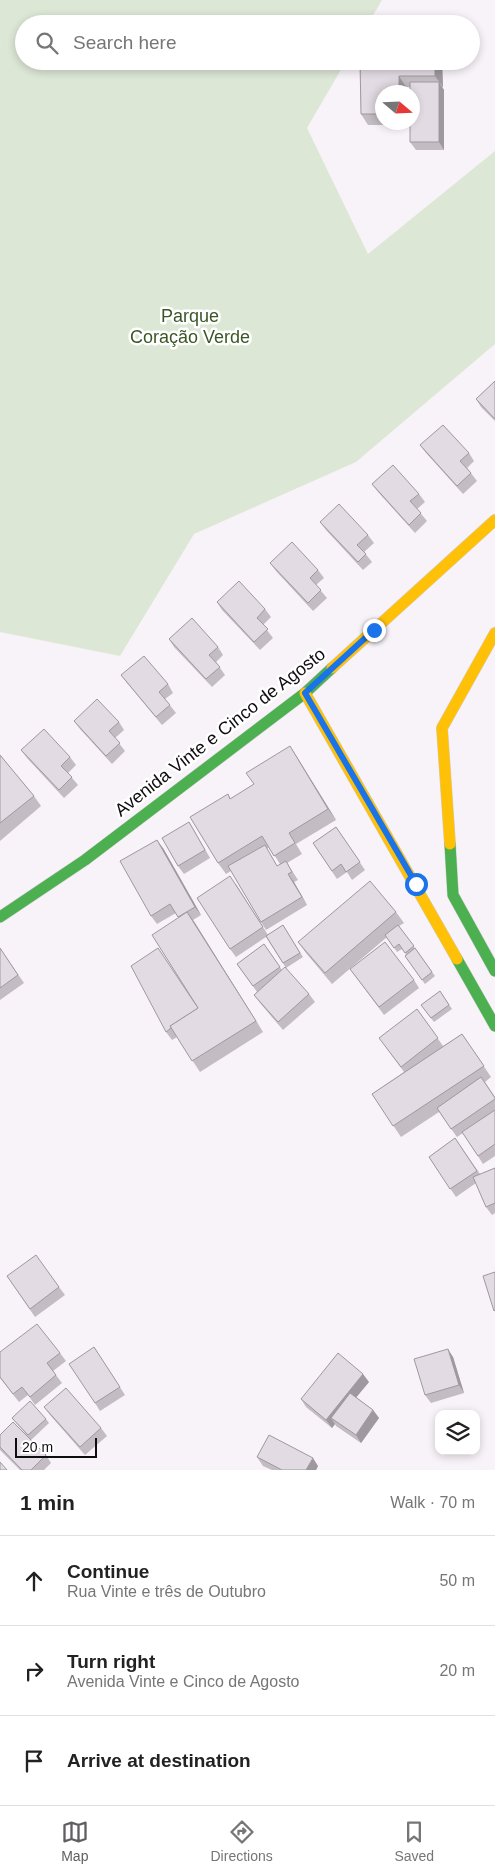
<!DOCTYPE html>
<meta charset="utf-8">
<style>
:root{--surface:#fff;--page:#f2f2f2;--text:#222;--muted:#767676;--line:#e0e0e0;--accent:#615e61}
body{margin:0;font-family:Arial,sans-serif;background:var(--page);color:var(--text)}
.controls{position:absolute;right:15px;bottom:15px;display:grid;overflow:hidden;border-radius:10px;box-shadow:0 2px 8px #0003}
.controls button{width:45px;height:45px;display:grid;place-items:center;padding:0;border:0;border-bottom:1px solid var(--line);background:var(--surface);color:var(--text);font:25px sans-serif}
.compass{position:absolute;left:375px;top:85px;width:45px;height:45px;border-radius:50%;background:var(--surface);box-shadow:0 2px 8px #0003;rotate:109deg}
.scale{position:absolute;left:15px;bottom:12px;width:82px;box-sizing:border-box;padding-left:5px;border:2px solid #100d10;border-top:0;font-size:14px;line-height:18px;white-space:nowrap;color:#100d10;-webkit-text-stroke:4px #fff;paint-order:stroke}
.stop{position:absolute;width:15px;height:15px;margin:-11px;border:4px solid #1a73e8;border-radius:50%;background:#fff}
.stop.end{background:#1a73e8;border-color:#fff;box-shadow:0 1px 5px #0008}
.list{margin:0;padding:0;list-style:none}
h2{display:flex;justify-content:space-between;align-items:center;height:65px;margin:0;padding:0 20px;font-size:21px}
h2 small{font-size:16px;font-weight:400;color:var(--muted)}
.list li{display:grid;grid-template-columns:32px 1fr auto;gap:15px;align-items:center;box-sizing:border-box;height:90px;padding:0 20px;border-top:1px solid var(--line)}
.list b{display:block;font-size:19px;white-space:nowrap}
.list p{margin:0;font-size:16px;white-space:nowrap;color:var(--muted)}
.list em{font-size:16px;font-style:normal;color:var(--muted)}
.icon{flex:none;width:28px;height:28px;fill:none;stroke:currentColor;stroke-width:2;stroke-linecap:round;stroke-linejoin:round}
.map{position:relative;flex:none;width:495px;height:1470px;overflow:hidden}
.search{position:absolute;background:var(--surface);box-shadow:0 2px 8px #0003;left:15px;right:15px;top:15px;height:55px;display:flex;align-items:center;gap:12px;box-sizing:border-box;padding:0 18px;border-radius:28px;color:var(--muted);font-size:19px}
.sheet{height:335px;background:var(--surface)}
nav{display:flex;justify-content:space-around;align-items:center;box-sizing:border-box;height:70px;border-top:1px solid var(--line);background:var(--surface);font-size:14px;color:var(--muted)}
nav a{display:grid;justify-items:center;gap:2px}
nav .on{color:var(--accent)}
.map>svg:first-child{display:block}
.green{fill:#dde7d6}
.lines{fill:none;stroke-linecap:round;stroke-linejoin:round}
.fast-casing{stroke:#d2cfd2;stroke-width:12}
.slow-casing{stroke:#d2cfd2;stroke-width:12}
.fast{stroke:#4caf50;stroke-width:11}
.slow{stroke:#ffc107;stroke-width:11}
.wall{fill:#c3bcc3;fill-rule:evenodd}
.shaded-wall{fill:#9f999f}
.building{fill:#e3dbe3;stroke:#9f999f}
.route{stroke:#1a73e8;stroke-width:6}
.labels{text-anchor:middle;stroke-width:5;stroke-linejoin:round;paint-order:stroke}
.park-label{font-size:18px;fill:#3a5725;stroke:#fff}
.street-label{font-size:18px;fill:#100d10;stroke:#fff}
</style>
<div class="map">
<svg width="495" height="1470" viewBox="0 0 495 1470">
<rect width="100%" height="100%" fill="#f8f3f8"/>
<path class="green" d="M0,0H382L368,24H24V61H346L307,128L368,254L495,151V344L356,462L194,534L120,656L0,632Z"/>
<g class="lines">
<defs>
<g id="fast">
<path d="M450,844L453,895L495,971"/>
<path d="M0,917L85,860L305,693L332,668"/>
<path d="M457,959L495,1026"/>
</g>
<g id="slow">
<path d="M332,668L495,520"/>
<path d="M305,693L457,959"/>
<path d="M450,844L442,728L495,633"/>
</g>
</defs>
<use href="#fast" class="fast-casing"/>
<use href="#slow" class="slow-casing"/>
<use href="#fast" class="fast"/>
<use href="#slow" class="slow"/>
</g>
<g class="wall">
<path d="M360,61H442L443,87H442L444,90V150H416L410,142V87H406V92H382V122H407V125H368L361,114Z"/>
<path d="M495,381V421L481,407L476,399Z"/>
<path d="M420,445L469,453L474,461L467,468L477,481L463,494L426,453Z"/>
<path d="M372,484L419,494L425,502L417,509L427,521L415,533L378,492Z"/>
<path d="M320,522L368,535L374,543L364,552L372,562L363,570L326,530Z"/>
<path d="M270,563L318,570L324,578L316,585L327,598L313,611L276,571Z"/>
<path d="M217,602L265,609L271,617L263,625L273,638L260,650L222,610Z"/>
<path d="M169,639L218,647L223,655L216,662L225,675L212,687L174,647Z"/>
<path d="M121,675L168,684L173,693L165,699L176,713L162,725L127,683Z"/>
<path d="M74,721L119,722L124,730L115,738L125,751L112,764L80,729Z"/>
<path d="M290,746L297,757L336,820L296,844L302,854L287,863L298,880L294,882L307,905L266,930L261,922L231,871L226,874L218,863L228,794L231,799L254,784ZM269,847L280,864L277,866L267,849Z"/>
<path d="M21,750L70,757L76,765L68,773L78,785L64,798L27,758Z"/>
<path d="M0,755L34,796L41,806L0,841Z"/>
<path d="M189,822L194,830L210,858L184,874L178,866Z"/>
<path d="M336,827L365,870L352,880L347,872L337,879L313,843Z"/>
<path d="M163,848L201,915L193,920L263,1032L200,1072L177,1037L172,1040L166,1032L192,999L179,918L176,913L157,924L151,916Z"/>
<path d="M236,884L268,935L283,925L303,957L286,968L266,937L236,957L230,949Z"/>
<path d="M396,912L404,923L399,926L435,976L425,984L405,956L406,954L402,949L397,952L387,937L332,984L306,953L298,942Z"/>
<path d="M264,944L282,970L309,994L315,1002L283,1030L260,1003L254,995L257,992L237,964Z"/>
<path d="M0,948L24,983L0,1000Z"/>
<path d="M350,969L414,980L419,988L384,1015Z"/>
<path d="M440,991L452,1009L434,1022L421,1005Z"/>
<path d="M417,1009L443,1046L462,1034L491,1077L485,1082L495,1097V1156L483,1164L463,1133L457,1137L439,1112L401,1137L372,1094L404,1072L385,1046Z"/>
<path d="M455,1138L480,1174L495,1168V1213L492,1215L486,1207L476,1183L456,1197L429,1157Z"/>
<path d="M7,1276L59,1287L65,1295L35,1317Z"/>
<path d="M94,1347L125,1395L100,1411L95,1403Z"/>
<path d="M0,1352L60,1353L66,1361L53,1371L62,1383L35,1405L28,1395L19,1402L0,1378Z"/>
<path d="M453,1357L464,1393L431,1403L425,1395Z"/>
<path d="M369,1382L356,1397L373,1410L379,1418L361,1443L336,1426L335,1424L332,1428L306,1407L301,1399Z"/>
<path d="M44,1407L101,1428L107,1436L85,1455L50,1415Z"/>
<path d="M12,1418L46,1419L49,1423L31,1440Z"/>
<path d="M0,1435L46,1455L51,1463L44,1470H20L0,1450Z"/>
<path d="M257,1457L318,1466L316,1470H272L263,1466Z"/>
</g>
<g class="shaded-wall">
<path d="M435,61H442L443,87L435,76Z"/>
<path d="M399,76L406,87V92H399Z"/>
<path d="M439,82L444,90V150L439,142Z"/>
<path d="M290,746L297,757L336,820L328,809Z"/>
<path d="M157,840L163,848L201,915L195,907Z"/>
<path d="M288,874L294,882L307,905L302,897Z"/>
<path d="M187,912L195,923L263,1032L256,1021Z"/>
<path d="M448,1349L453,1357L464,1393L459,1385Z"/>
<path d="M363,1374L369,1382L336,1422L331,1418L335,1424L332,1428L326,1420Z"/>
<path d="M373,1410L379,1418L361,1443L356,1435Z"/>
<path d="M313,1458L318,1466L316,1470H306Z"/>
</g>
<g class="building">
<path d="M360,61H435V76H399V92H382V114H361Z"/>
<path d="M410,82H439V142H410V122H412V92H410Z"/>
<path d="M495,381V419L476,399Z"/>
<path d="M443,425L469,453L460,461L471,473L457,486L420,445Z"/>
<path d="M393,465L419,494L410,501L421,513L409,525L372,484Z"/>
<path d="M339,504L368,535L357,545L366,554L358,562L320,522Z"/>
<path d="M292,542L318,570L310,578L321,590L308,603L270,563Z"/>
<path d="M239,581L265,609L257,618L268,629L254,642L217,602Z"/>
<path d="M192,618L218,647L209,655L220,667L206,679L169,639Z"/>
<path d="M144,656L168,684L159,692L170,705L156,717L121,675Z"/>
<path d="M97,699L119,722L109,731L120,743L106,756L74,721Z"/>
<path d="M44,729L70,757L61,766L72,777L59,790L21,750Z"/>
<path d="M290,746L328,809L289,833L295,843L274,856L262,836L218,863L190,817L228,794L230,799L254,784L246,773Z"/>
<path d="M0,755L34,796L0,823Z"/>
<path d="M189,822L205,850L178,866L162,838Z"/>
<path d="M336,827L360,862L346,872L341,864L332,871L313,843Z"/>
<path d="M157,840L195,907L178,917L170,904L151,916L120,861Z"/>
<path d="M265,845L277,866L286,861L292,872L288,874L302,897L261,922L228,866Z"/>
<path d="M230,876L263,927L230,949L197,898Z"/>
<path d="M370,881L396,912L325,973L298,942Z"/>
<path d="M187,912L256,1021L192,1061L170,1026L198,1008L152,935Z"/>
<path d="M283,925L300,953L283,963L266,936Z"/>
<path d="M398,925L414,946L405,953L399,944L394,948L385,935Z"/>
<path d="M385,942L414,980L379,1007L350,969Z"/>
<path d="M264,944L280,967L253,986L237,964Z"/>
<path d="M0,948L18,975L0,988Z"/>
<path d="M158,948L198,1008L170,1026L171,1028L166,1032L131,966Z"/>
<path d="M415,948L432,972L422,980L405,956Z"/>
<path d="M285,967L309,994L278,1022L254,995Z"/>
<path d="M440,991L449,1005L431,1018L421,1005Z"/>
<path d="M417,1009L438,1038L401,1067L379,1038Z"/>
<path d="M462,1034L484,1066L393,1126L372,1094Z"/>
<path d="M481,1077L495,1098V1099L451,1129L437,1108Z"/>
<path d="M495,1110V1144L478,1156L462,1132Z"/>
<path d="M455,1138L477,1171L450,1189L429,1157Z"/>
<path d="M495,1168V1203L486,1207L473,1177Z"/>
<path d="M36,1255L59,1287L30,1309L7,1276Z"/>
<path d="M495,1272V1310L494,1311L483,1276Z"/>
<path d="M37,1324L60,1353L47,1363L56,1375L30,1397L22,1387L13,1394L0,1377V1352Z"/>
<path d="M94,1347L120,1387L95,1403L69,1364Z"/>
<path d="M448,1349L459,1385L425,1395L414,1359Z"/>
<path d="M338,1353L363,1374L326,1420L301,1399Z"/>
<path d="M66,1388L101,1428L80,1447L44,1407Z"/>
<path d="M350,1393L373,1410L356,1435L331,1418Z"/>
<path d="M30,1401L46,1419L28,1435L12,1418Z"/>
<path d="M13,1422L46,1455L31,1470H22L0,1447V1435Z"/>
<path d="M269,1435L313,1458L306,1470H282L257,1457Z"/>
<path d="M0,1462L7,1470H0Z"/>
</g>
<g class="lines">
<path class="route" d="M374,630L305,693L416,884"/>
</g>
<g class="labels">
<g class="park-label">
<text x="190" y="322">Parque<tspan x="190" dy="21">Coração Verde</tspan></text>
</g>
<g class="street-label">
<text transform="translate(220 732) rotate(-38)" y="6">Avenida Vinte e Cinco de Agosto</text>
</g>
</g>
</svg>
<div class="controls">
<button><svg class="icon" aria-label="layers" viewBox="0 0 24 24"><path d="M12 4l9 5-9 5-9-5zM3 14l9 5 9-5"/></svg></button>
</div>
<svg class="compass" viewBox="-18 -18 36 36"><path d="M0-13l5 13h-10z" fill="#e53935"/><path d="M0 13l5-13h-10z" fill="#767676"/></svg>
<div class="scale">20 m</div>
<div class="stop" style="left:416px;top:884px"></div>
<div class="stop end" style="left:374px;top:630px"></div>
<div class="search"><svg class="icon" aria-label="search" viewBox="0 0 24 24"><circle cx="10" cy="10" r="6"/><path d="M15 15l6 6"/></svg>Search here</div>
</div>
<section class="sheet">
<h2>1 min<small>Walk · 70 m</small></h2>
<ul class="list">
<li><svg class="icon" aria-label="ahead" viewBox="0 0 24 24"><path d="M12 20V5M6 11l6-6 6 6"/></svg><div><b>Continue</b><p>Rua Vinte e três de Outubro</p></div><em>50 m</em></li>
<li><svg class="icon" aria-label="right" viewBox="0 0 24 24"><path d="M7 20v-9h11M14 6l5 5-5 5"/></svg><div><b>Turn right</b><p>Avenida Vinte e Cinco de Agosto</p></div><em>20 m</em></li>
<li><svg class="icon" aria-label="arrive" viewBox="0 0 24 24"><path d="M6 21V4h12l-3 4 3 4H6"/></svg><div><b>Arrive at destination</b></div></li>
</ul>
</section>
<nav>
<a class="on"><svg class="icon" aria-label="map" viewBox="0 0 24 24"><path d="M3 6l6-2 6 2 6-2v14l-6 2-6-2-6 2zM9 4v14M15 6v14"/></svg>Map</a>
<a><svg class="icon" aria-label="directions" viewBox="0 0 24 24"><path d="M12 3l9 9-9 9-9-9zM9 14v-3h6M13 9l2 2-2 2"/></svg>Directions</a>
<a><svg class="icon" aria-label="saved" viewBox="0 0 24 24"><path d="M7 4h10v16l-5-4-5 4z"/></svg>Saved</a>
</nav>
